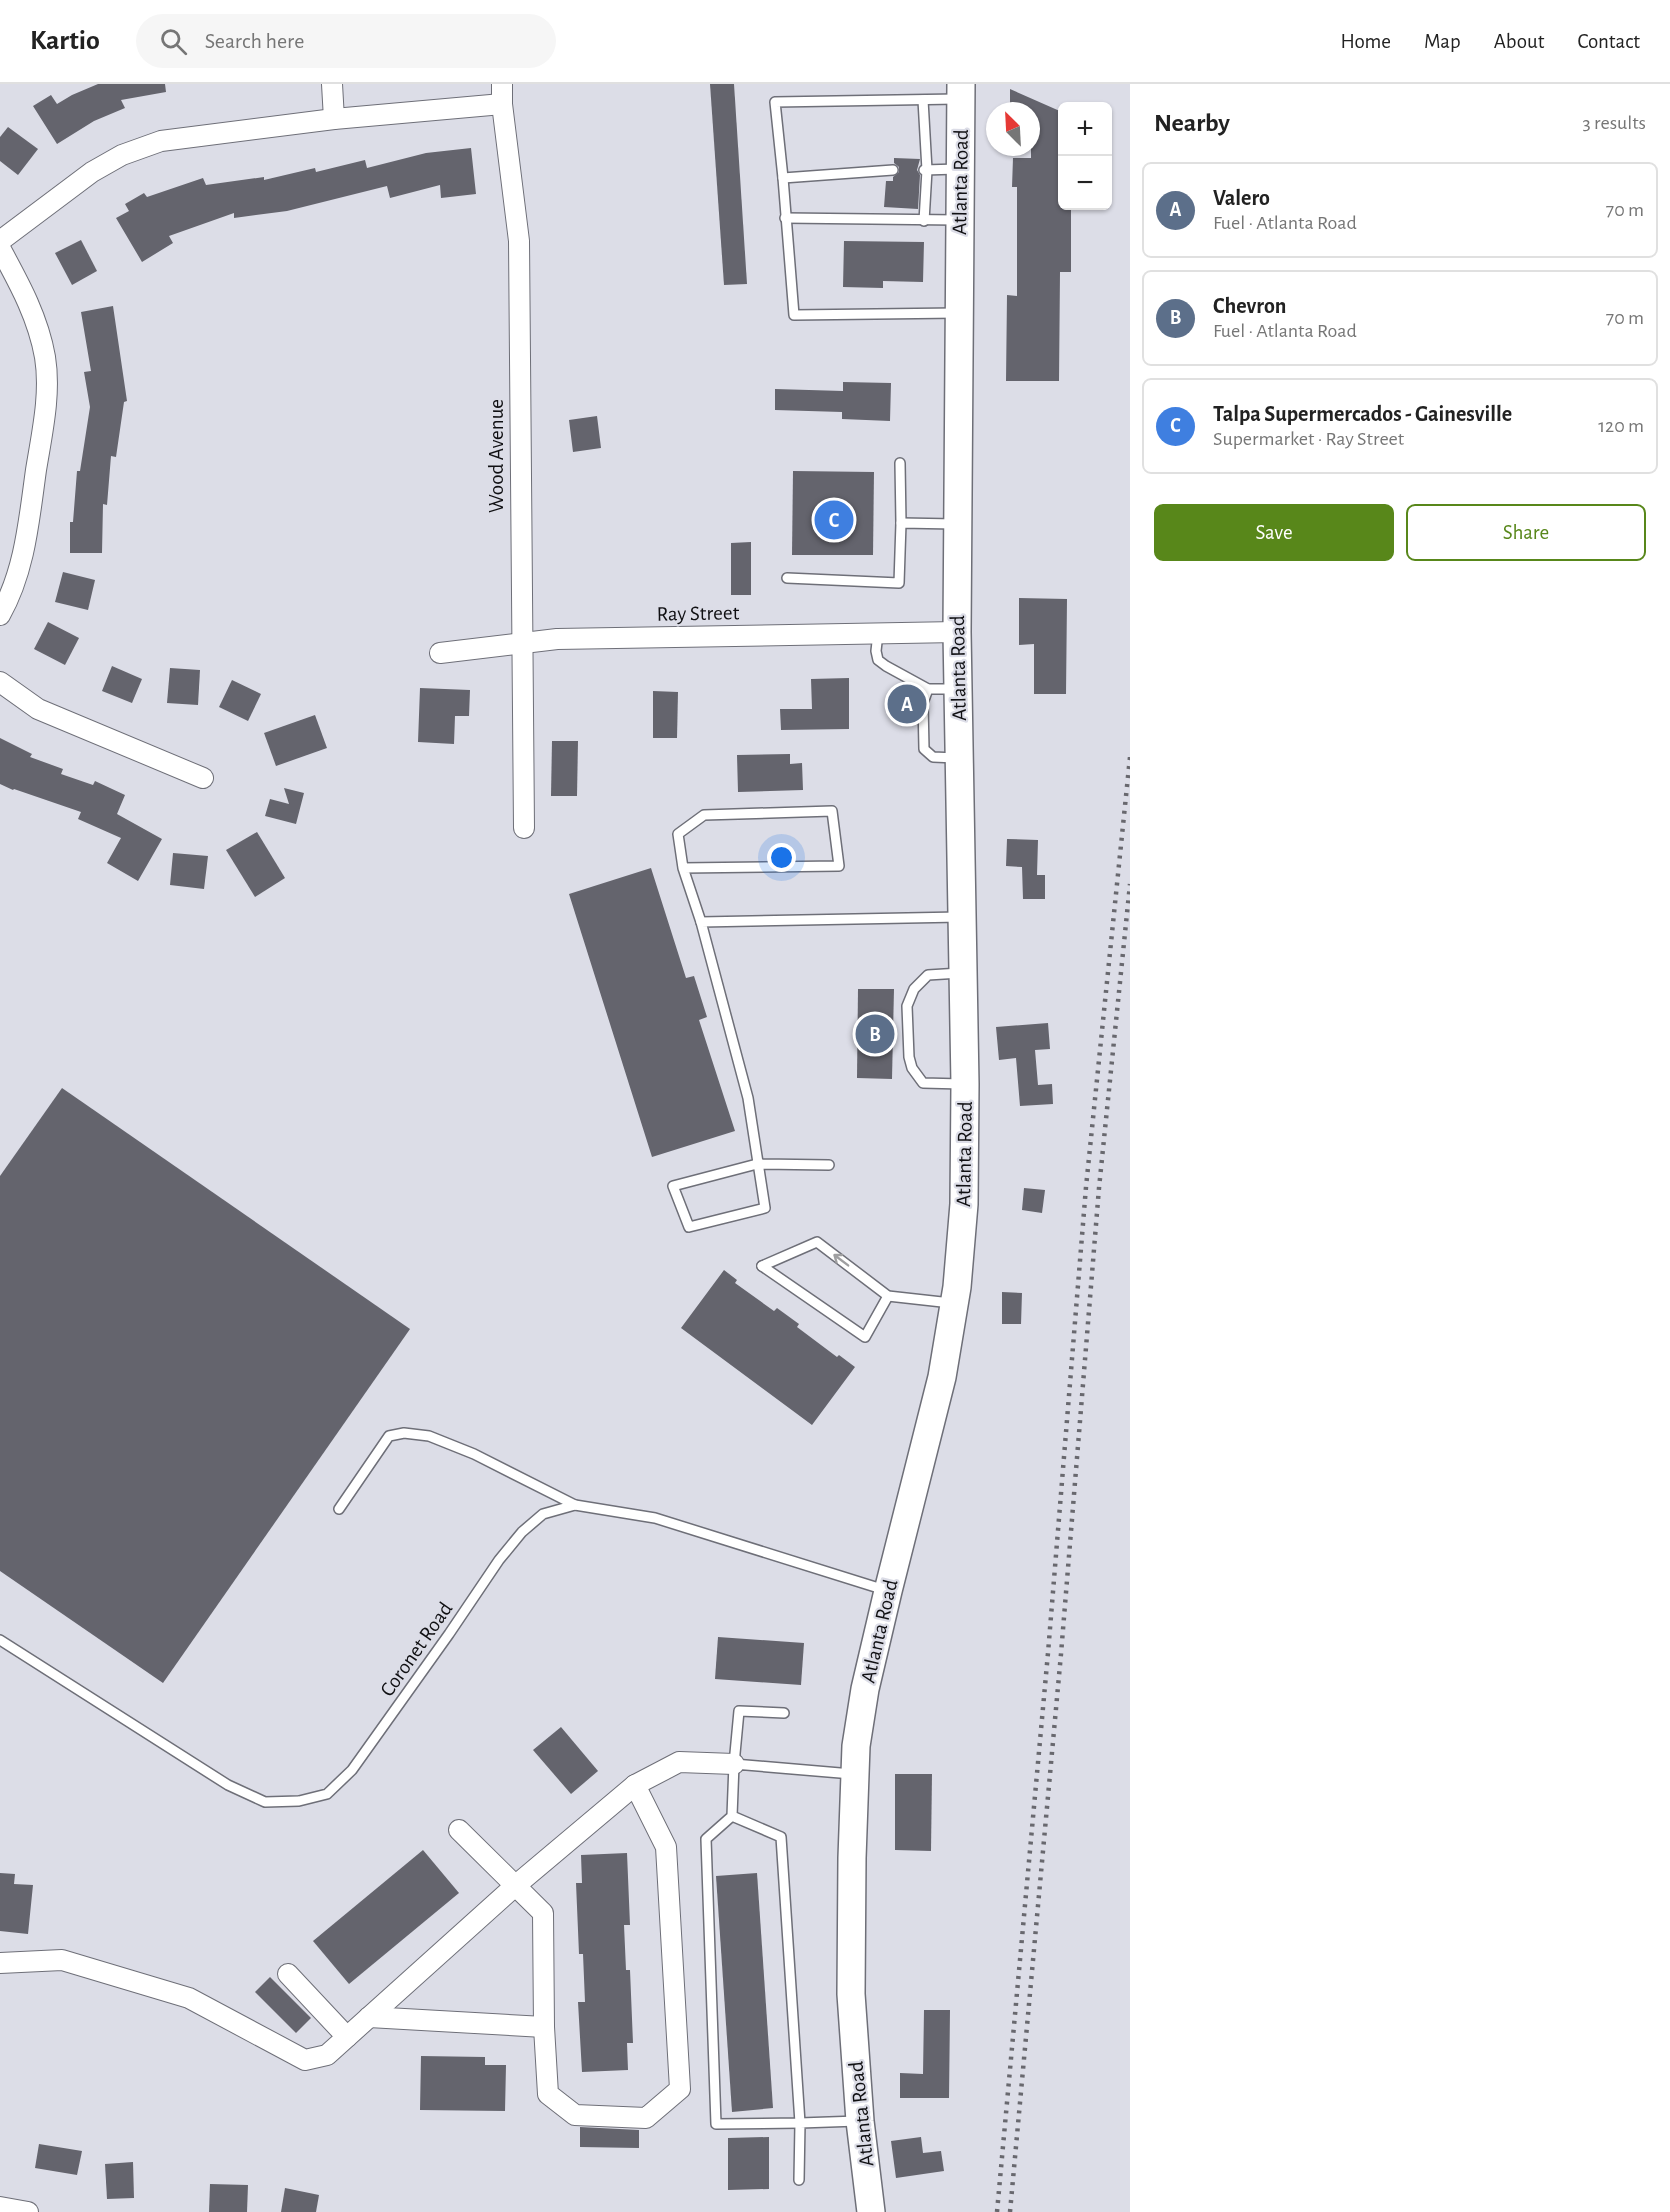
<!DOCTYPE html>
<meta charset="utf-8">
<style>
:root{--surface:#fff;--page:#f6f6f6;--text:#222;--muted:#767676;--line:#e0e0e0;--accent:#58871a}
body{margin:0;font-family:"Alegreya Sans",sans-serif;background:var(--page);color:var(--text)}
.controls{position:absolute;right:18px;top:18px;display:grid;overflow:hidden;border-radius:9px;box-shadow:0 2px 4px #0004}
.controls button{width:54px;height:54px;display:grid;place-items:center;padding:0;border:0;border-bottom:2px solid var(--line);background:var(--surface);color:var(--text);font:30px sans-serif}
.compass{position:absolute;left:986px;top:18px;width:54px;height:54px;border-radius:50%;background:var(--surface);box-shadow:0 2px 4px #0004;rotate:336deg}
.you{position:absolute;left:782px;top:774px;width:21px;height:21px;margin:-15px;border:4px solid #fff;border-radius:50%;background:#1a73e8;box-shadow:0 0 0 9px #1a73e833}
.badge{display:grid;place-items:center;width:39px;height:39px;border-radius:50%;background:var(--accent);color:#fff;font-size:20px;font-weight:700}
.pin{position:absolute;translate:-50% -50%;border:3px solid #fff;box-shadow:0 2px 6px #0006}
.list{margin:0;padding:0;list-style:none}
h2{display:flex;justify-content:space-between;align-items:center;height:78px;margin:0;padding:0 24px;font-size:26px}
h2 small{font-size:20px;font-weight:400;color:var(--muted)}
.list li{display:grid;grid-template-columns:39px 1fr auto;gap:18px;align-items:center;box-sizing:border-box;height:96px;margin:0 12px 12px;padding:0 12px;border:2px solid var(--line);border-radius:9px}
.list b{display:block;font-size:22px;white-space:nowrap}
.list p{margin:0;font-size:20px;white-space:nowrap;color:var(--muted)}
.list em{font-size:20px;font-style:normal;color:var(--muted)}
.actions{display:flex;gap:12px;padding:18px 24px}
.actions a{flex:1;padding:14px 0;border:2px solid var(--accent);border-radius:9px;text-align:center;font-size:21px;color:var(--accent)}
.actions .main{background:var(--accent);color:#fff}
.icon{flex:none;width:33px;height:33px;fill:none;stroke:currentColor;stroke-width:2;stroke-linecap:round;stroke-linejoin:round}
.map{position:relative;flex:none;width:1130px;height:2128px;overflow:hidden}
header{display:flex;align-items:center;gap:36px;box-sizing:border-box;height:84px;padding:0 30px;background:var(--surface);border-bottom:2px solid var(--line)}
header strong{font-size:28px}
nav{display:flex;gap:33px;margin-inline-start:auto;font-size:21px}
.search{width:420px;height:54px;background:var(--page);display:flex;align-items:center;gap:15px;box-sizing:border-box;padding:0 21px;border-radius:33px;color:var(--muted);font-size:22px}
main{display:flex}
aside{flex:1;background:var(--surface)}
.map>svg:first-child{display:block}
.building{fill:#64646d}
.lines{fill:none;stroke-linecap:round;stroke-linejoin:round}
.service-casing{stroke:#6e6f78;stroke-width:12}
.minor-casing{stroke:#6e6f78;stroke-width:22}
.secondary-casing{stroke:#6e6f78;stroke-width:30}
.service{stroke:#fff;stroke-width:9}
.minor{stroke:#fff;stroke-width:20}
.secondary{stroke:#fff;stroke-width:27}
.rail{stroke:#68686e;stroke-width:4.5;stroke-dasharray:3 6;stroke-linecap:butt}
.oneway{stroke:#9f9fa1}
.labels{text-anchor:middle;stroke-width:4.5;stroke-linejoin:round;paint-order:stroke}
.street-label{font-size:21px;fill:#101013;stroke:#dcdde7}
</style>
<header>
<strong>Kartio</strong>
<div class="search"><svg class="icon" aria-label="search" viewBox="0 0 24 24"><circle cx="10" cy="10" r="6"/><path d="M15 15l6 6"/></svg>Search here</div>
<nav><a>Home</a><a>Map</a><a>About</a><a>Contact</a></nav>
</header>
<main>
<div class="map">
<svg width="1130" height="2128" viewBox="0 0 1130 2128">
<rect width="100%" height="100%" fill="#dcdde7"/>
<g class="building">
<path d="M98,0H165L166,8L121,16L125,24L94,37L57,60L33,22L51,11L57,20L72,11Z"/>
<path d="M710,0H734L747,200L724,201Z"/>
<path d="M1010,5L1062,28V122H1071V188H1060L1059,297H1006L1007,211L1017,212V103H1012L1013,74H1031V27H1010Z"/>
<path d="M8,43L38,65L18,91L0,77V53Z"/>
<path d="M471,64L476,110L441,114L440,101L390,114L387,102L287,127L234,134V129L169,152L173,159L142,178L116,134L129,127L125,120L144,109L147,113L203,94L206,101L264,93V96L315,84L316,88L365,76L367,84L426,69Z"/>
<path d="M894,74L920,75L917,86L920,91L918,125L884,123L886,97H893V93L899,88V83L894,79Z"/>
<path d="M81,156L97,187L72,201L55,169Z"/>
<path d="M844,157L924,158L923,198L883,197V204L843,203Z"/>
<path d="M113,222L127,317L124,318L116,373L111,372L107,421L103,420L102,469H70V438H73L77,387H80L90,323L84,288L91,287L81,228Z"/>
<path d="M843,298L891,299L890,337L842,335V328L775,326V305L843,307Z"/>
<path d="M597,332L601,364L573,368L569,336Z"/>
<path d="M793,387L874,388L873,471H792Z"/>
<path d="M751,458V511H731V459Z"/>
<path d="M63,488L95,496L88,526L55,518Z"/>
<path d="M1019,514L1067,515L1066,610H1034V560L1019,561Z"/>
<path d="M48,538L79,554L65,581L34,565Z"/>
<path d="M112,582L142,595L132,619L102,607Z"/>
<path d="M170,584L200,586L198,621L167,619Z"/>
<path d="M849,594V645L781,646L780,625H812L811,595Z"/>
<path d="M232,596L261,610L248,637L219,623Z"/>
<path d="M420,604L470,606L469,632H455L454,660L418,658Z"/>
<path d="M913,605L915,606L916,635L899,636L898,606Z"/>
<path d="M653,607L678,608L677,654H653Z"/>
<path d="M315,631L327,664L276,682L264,649Z"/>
<path d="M0,654L32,670L30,673L63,685L61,690L93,701L95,697L125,711L117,730L162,755L138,797L107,779L121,754L78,735L81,728L14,705L13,706L0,700Z"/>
<path d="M552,657H578L577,712H551Z"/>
<path d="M790,670V680L802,679L803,706L738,708L737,671Z"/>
<path d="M284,704L304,709L296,740L265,732L270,715L289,720Z"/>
<path d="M257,748L285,794L255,813L226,766Z"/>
<path d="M1007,755L1038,756L1037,791H1045V815H1023L1022,783L1006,782Z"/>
<path d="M173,769L208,772L204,805L170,801Z"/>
<path d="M651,784L686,894L694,892L707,933L699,936L735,1047L652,1073L569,810Z"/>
<path d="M858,905H894L892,995L857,994Z"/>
<path d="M1048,939L1050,965L1035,966L1038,1001L1052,1000L1053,1020L1020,1022L1016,974L999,976L996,943Z"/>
<path d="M62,1004L410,1245L163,1599L0,1487V1092Z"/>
<path d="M1024,1104L1045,1106L1042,1129L1022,1126Z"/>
<path d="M724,1186L737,1196L735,1199L774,1227L777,1224L799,1240L797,1243L837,1273L839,1271L855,1283L812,1341L681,1244Z"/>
<path d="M1002,1208L1022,1209L1021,1240H1002Z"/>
<path d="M718,1553L804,1559L801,1601L715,1595Z"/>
<path d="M561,1643L598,1687L571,1710L533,1666Z"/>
<path d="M895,1690H932L931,1767L895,1766Z"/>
<path d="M423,1766L459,1809L349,1900L313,1857Z"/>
<path d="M627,1769L630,1841H624L626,1886H630L633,1959H627L628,1986L582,1988L578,1918H585L583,1870H579L576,1799H582L581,1771Z"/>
<path d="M0,1789L15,1790L14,1800L33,1801L28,1850L0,1847Z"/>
<path d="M757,1789L773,2024L732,2028L716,1792Z"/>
<path d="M270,1893L311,1934L296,1949L255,1908Z"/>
<path d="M924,1926H950L949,2014H900V1989L923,1990Z"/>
<path d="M421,1972L485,1973V1981H506L505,2027L420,2026Z"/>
<path d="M580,2043L639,2046V2064L580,2063Z"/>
<path d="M769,2053V2105L728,2106V2054Z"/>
<path d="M921,2053L923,2069L941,2067L944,2087L896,2094L891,2057Z"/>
<path d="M39,2060L82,2067L77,2091L35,2084Z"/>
<path d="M133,2078L134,2114L107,2115L105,2080Z"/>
<path d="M210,2100L248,2101L247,2128H209Z"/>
<path d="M285,2104L319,2111L316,2128H281Z"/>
</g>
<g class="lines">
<defs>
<g id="service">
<path d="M923,16L927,86L924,137"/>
<path d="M924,86L958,85"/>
<path d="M783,94L893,86"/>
<path d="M785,134L957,136"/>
<path d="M957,229L794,231L783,94L775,18L957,15"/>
<path d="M900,379L901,439"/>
<path d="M787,494L899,499L901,439L955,440"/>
<path d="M878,549L876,567L878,576L886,582L928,605H955"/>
<path d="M928,605L923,619L924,665L933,673L956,674"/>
<path d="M683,784L839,782L832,727L704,731L678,750L683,784L701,838"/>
<path d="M960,889L928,891L914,905L907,922L909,973L912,984L923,999L962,1000"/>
<path d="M829,1081L757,1080L673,1102L689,1143L765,1124L748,1014L701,838L960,833"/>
<path d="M762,1182L817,1158L888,1212L951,1219"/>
<path d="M762,1182L865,1253L888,1212"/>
<path d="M339,1425L389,1352L404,1349L429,1352L474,1370L575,1421"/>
<path d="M0,1556L228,1701L265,1718L299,1717L327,1710L352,1686L449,1550L499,1476L522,1448L543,1430L575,1421L655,1434L885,1506"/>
<path d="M734,1680L739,1627L784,1629"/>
<path d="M732,1732L706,1755L716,2040L800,2039L781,1753L732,1732L734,1680L852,1690"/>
<path d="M799,2096L800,2039L858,2037"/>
</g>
<g id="minor">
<path d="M332,0L334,35"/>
<path d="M502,0V20L519,157L524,744"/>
<path d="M0,157L92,88L122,71L161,57L334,35L502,20"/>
<path d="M0,164C19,199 38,233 45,273C51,310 42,349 36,386C29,436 25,487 0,531"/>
<path d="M440,569L557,555L957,548"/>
<path d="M0,598L38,625L203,694"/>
<path d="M459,1746L543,1829L544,1943L548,2010L575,2031L646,2034L680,2005L666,1763L635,1701"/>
<path d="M0,1879L62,1876L189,1914L305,1976L327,1971L515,1802L635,1701L679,1678L734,1680"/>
<path d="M288,1890L347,1953"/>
<path d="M369,1933L544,1943"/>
<path d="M0,2123L28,2128"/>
</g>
<path id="secondary" d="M871,2128L860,2037L851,1910L852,1774L856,1662L865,1605L888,1507L942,1293L957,1203L964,1120L965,1000L957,548L961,0"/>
</defs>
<use href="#service" class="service-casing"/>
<use href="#minor" class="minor-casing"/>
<use href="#secondary" class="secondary-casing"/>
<use href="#service" class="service"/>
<use href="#minor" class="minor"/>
<use href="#secondary" class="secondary"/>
<g class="rail">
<path d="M997,2128L1048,1569L1086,1103L1130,673"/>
<path d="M1010,2128L1061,1570L1099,1104L1130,800"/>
</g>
</g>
<defs><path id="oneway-shaft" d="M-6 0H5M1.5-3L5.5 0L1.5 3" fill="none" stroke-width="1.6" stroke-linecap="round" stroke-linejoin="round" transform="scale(1.5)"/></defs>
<use class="oneway" href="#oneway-shaft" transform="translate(841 1176) rotate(-143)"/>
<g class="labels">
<g class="street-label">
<text transform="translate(960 98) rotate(-89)" y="7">Atlanta Road</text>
<text transform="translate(496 372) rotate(-90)" y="7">Wood Avenue</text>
<text transform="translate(698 529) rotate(-1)" y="7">Ray Street</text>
<text transform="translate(958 584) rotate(-91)" y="7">Atlanta Road</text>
<text transform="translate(964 1070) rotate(-89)" y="7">Atlanta Road</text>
<text transform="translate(879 1547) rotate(-77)" y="7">Atlanta Road</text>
<text transform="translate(416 1565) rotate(-55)" y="7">Coronet Road</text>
<text transform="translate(861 2030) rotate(-96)" y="7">Atlanta Road</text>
</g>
</g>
</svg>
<div class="controls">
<button>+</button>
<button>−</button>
</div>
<svg class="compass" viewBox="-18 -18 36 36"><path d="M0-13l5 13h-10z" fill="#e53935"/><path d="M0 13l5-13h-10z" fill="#767676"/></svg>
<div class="you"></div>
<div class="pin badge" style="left:907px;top:620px;background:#5c6f8a">A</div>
<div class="pin badge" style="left:875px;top:950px;background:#5c6f8a">B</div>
<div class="pin badge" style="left:834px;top:436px;background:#3f7fe0">C</div>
</div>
<aside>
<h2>Nearby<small>3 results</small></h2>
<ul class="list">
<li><span class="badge" style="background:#5c6f8a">A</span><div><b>Valero</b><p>Fuel · Atlanta Road</p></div><em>70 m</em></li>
<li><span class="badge" style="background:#5c6f8a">B</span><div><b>Chevron</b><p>Fuel · Atlanta Road</p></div><em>70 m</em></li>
<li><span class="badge" style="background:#3f7fe0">C</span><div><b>Talpa Supermercados - Gainesville</b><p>Supermarket · Ray Street</p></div><em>120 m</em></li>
</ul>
<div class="actions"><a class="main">Save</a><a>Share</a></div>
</aside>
</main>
